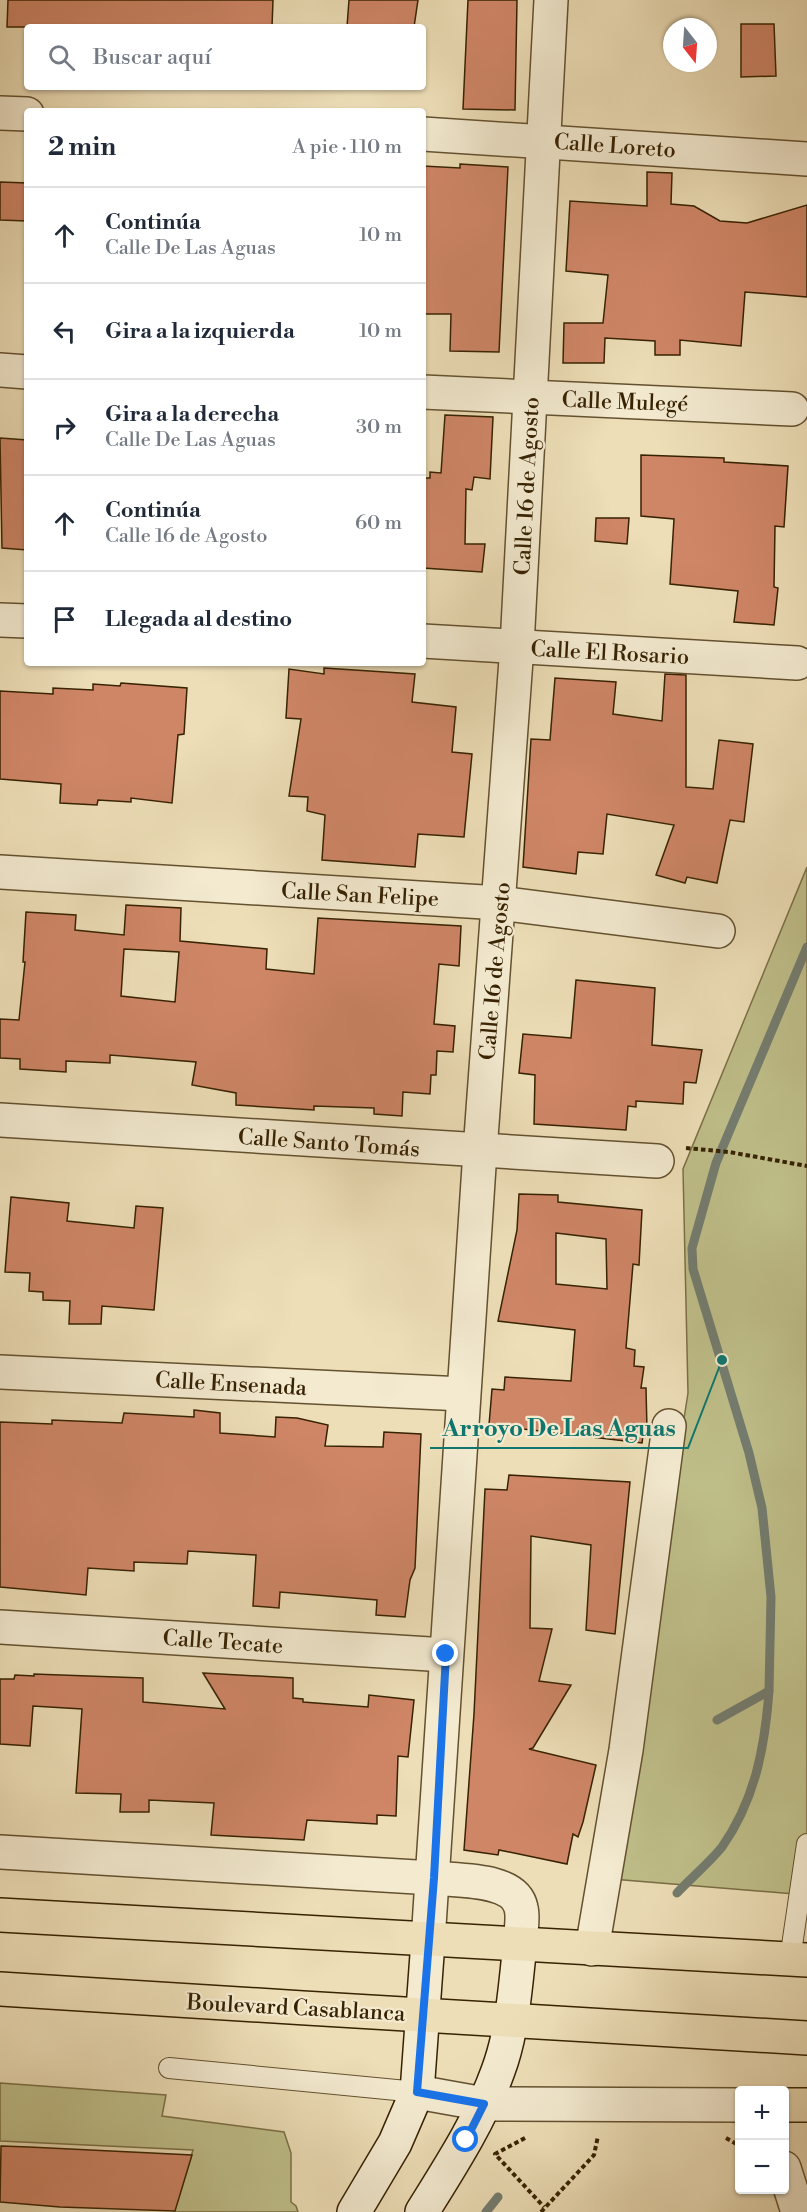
<!DOCTYPE html>
<html lang="es">
<meta charset="utf-8">
<style>
:root{--surface:#fff;--page:#f6f6f7;--text:#1f2937;--muted:#747a83;--line:#e0e1e3}
body{margin:0;font-family:"Libre Bodoni",serif;background:var(--page);color:var(--text)}
.controls{position:absolute;right:18px;bottom:18px;display:grid;overflow:hidden;border-radius:6px;box-shadow:0 2px 4px #0004}
.controls button{width:54px;height:54px;display:grid;place-items:center;padding:0;border:0;border-bottom:2px solid var(--line);background:var(--surface);color:var(--text);font:30px sans-serif}
.compass{position:absolute;left:663px;top:18px;width:54px;height:54px;border-radius:50%;background:var(--surface);box-shadow:0 2px 4px #0004;rotate:163deg}
.stop{position:absolute;width:18px;height:18px;margin:-14px;border:4px solid #1a73e8;border-radius:50%;background:#fff}
.stop.end{background:#1a73e8;border-color:#fff;box-shadow:0 2px 6px #0008}
.list{margin:0;padding:0;list-style:none}
h2{display:flex;justify-content:space-between;align-items:center;height:78px;margin:0;padding:0 24px;font-size:26px}
h2 small{font-size:20px;font-weight:400;color:var(--muted)}
.list li{display:grid;grid-template-columns:39px 1fr auto;gap:18px;align-items:center;box-sizing:border-box;height:96px;padding:0 24px;border-top:2px solid var(--line)}
.list b{display:block;font-size:22px;white-space:nowrap}
.list p{margin:0;font-size:20px;white-space:nowrap;color:var(--muted)}
.list em{font-size:20px;font-style:normal;color:var(--muted)}
.icon{flex:none;width:33px;height:33px;fill:none;stroke:currentColor;stroke-width:2;stroke-linecap:round;stroke-linejoin:round}
.map{position:relative;flex:none;width:807px;height:2212px;overflow:hidden}
.search{position:absolute;background:var(--surface);box-shadow:0 2px 4px #0004;left:24px;top:24px;width:402px;height:66px;display:flex;align-items:center;gap:15px;box-sizing:border-box;padding:0 21px;border-radius:6px;color:var(--muted);font-size:22px}
.panel{position:absolute;background:var(--surface);box-shadow:0 2px 4px #0004;left:24px;top:108px;width:402px;height:558px;border-radius:6px}
.map>svg:first-child{display:block}
.green{fill:#bfbf8a;stroke:#7b7046;stroke-width:1.5}
.lines{fill:none;stroke-linecap:round;stroke-linejoin:round}
.stream{stroke:#747d70;stroke-width:9}
.building{fill:#cf8667;stroke:#372202;stroke-width:1.5;fill-rule:evenodd}
.service-casing{stroke:#64512f;stroke-width:22}
.minor-casing{stroke:#64512f;stroke-width:36}
.tertiary-casing{stroke:#64512f;stroke-width:36}
.secondary-casing{stroke:#372202;stroke-width:36}
.primary-casing{stroke:#372202;stroke-width:36}
.path{stroke:#372202;stroke-width:4;stroke-dasharray:4.5 3;stroke-linecap:butt}
.service{stroke:#f3ead0;stroke-width:20}
.minor{stroke:#f3ead0;stroke-width:33}
.tertiary{stroke:#f3ead0;stroke-width:33}
.secondary{stroke:#f3ead0;stroke-width:33}
.primary{stroke:#eddeb7;stroke-width:33}
.route{stroke:#1a73e8;stroke-width:8}
.labels{text-anchor:middle;stroke-width:4.5;stroke-linejoin:round;paint-order:stroke}
.street-label{font-size:22px;fill:#372202;stroke:#f3ead0}
.leader{fill:none;stroke:#0f766e;stroke-width:2}
.callout-dot{fill:#0f766e;stroke:#f3ead0;stroke-width:2}
.callout-label{font-size:24px;text-anchor:middle;font-weight:bold;fill:#0f766e;stroke:#f3ead0;stroke-width:4.5;stroke-linejoin:round;paint-order:stroke}
</style>
<div class="map">
<svg width="807" height="2212" viewBox="0 0 807 2212">
<rect width="100%" height="100%" fill="#eddeb7"/>
<filter id="stains"><feTurbulence type="fractalNoise" baseFrequency=".00333" numOctaves="4"/><feColorMatrix values="0 0 0 0 .2 0 0 0 0 .09 0 0 0 0 .02 0 0 0 .5 -.17"/></filter>
<radialGradient id="worn" r=".72"><stop offset=".6" stop-color="#630" stop-opacity="0"/><stop offset="1" stop-color="#630" stop-opacity=".3"/></radialGradient>
<g class="green">
<path d="M807,867V1895L612,1879L688,1393L683,1169Z"/>
<path d="M0,2083L166,2095L162,2116L284,2132L291,2153V2202L296,2206L298,2212H174L193,2150L0,2141Z"/>
</g>
<g class="lines">
<g class="stream">
<path d="M717,1720L769,1691L771,1597L762,1508L749,1453L693,1269L692,1248L716,1163L807,947"/>
<path d="M677,1893C691,1878 709,1863 722,1847C755,1800 765,1747 769,1691"/>
<path d="M486,2212L498,2197"/>
</g>
</g>
<g class="building">
<path d="M8,0H273L272,27H7Z"/>
<path d="M349,0H418L414,27H347Z"/>
<path d="M468,0H517L515,110L463,109Z"/>
<path d="M741,24H774L776,76L741,77Z"/>
<path d="M460,164L508,167L499,352L450,351L451,314H423V166L460,168Z"/>
<path d="M647,172L672,173L671,204L694,206L720,221L747,223L807,205V297L745,292L741,346L680,340V355H655V341L605,338L604,363H563L564,323H603L608,275L566,271L570,201L647,206Z"/>
<path d="M0,182L27,183V221L0,220Z"/>
<path d="M445,415L493,417L490,479L474,477L472,490L466,489L465,544H485L482,572L423,568V478H430V472L441,473Z"/>
<path d="M0,438L27,440V550L2,548Z"/>
<path d="M641,455L724,458V462L788,466L784,527L775,526L774,587L778,588L774,625L734,622L738,591L670,584L674,519L641,516Z"/>
<path d="M596,518H629L627,544L595,541Z"/>
<path d="M324,668L415,674L412,702L456,707L452,752L472,754L464,837L418,834L415,867L322,860L325,815L307,811L308,797L289,796L301,719L286,718L289,669L324,674Z"/>
<path d="M665,674L686,675V787L713,789L719,740L753,744L744,822L730,820L717,883L687,877L685,883L656,875L674,825L607,814L603,854L578,852L576,874L523,867L531,739L550,740L555,678L616,682L613,714L662,721Z"/>
<path d="M121,683L187,688L184,734L178,735L172,803L131,798V802L98,800L97,805L60,803L61,784L0,779V691L53,694V688L93,690V684L120,686Z"/>
<path d="M126,905L181,908L180,941L267,949L266,969L314,974L318,918L461,926L459,966L439,964L434,1024L455,1026L453,1052L437,1051L436,1075H431L430,1094L403,1092L402,1116L374,1114V1108L314,1106V1110L236,1105V1093L192,1085L196,1062L110,1055V1063L66,1061V1072L20,1069V1059L0,1058V1019L19,1020L25,962H23L26,912L76,915L75,930L124,935ZM124,949L179,952L175,1002L121,996Z"/>
<path d="M576,980L655,988L652,1045L702,1050L696,1083L684,1082L683,1104L636,1101V1107L628,1106L626,1130L534,1124L535,1075L519,1073L523,1034L571,1038Z"/>
<path d="M519,1194L558,1195V1202L642,1210L639,1265L633,1264L626,1348L635,1350L634,1366L644,1367L641,1388H646L647,1430L644,1429L642,1443L489,1425L492,1389L504,1390L505,1377L571,1381L575,1330L498,1321L517,1230ZM556,1233L606,1239L607,1289L556,1284Z"/>
<path d="M11,1197L69,1203L67,1221L134,1228L136,1206L163,1208L154,1310L102,1306L101,1324H69L70,1301L43,1300V1292L29,1291L30,1273L5,1272Z"/>
<path d="M194,1410L220,1413V1433L275,1437L276,1417L297,1418L328,1425L325,1446L383,1447L384,1432L421,1434L415,1568L410,1580L405,1617L376,1615L377,1600L280,1592L279,1608L253,1606L256,1555L188,1551L187,1564L134,1562V1571L88,1568L86,1595L0,1587V1422L52,1424V1420L122,1423L124,1413L194,1417Z"/>
<path d="M509,1475L630,1482L615,1634L586,1630L591,1545L531,1536L530,1628L552,1629L539,1681L571,1685L533,1748L529,1749L596,1765L583,1822L578,1837L573,1834L567,1864L499,1850L498,1855L464,1850L474,1714L485,1489L507,1490Z"/>
<path d="M203,1673L293,1678V1698L303,1699V1702L368,1707L369,1695L414,1700L408,1757L398,1756L396,1816L377,1815V1824L307,1820L304,1840L211,1835L214,1803L149,1800V1812H120L121,1794L76,1793L82,1709L33,1706L30,1746L0,1744V1679H14L15,1675L34,1676V1674L143,1678V1702L225,1709Z"/>
<path d="M1,2146L29,2147L192,2155L175,2211L60,2207L0,2202Z"/>
</g>
<g class="lines">
<defs>
<g id="service">
<path d="M790,1959L807,1844"/>
<path d="M169,2068L417,2092"/>
</g>
<g id="minor">
<path d="M0,370L27,372"/>
<path d="M423,392L792,409"/>
<path d="M0,620L27,621"/>
<path d="M423,641L797,663"/>
<path d="M0,872L500,903L718,931"/>
<path d="M0,1120L657,1161"/>
<path d="M0,1372L463,1394"/>
<path d="M0,1627L446,1655"/>
<path d="M592,1949L626,1750L669,1426"/>
</g>
<g id="tertiary">
<path d="M0,113L27,114"/>
<path d="M423,134L807,159"/>
<path d="M0,1852L433,1878C459,1881 515,1878 521,1908C524,1919 520,1934 520,1945"/>
<path d="M428,1941L480,1151L517,646L551,0"/>
<path d="M417,2092L484,2104L740,2105"/>
<path d="M784,2168L798,2212"/>
</g>
<g id="secondary">
<path d="M354,2212L395,2143L417,2092L428,1941"/>
<path d="M422,2212C450,2167 480,2121 498,2071C513,2031 515,1987 520,1945"/>
</g>
<g id="primary">
<path d="M0,1915L807,1960"/>
<path d="M0,1989C269,2005 538,2024 807,2038"/>
<path d="M784,2105H807"/>
</g>
</defs>
<use href="#service" class="service-casing"/>
<use href="#minor" class="minor-casing"/>
<use href="#tertiary" class="tertiary-casing"/>
<use href="#secondary" class="secondary-casing"/>
<use href="#primary" class="primary-casing"/>
<g class="path">
<path d="M686,1148L729,1152L807,1166"/>
<path d="M525,2138L495,2154L544,2207"/>
<path d="M726,2138L740,2146"/>
<path d="M541,2212L594,2155L598,2136"/>
</g>
<use href="#service" class="service"/>
<use href="#minor" class="minor"/>
<use href="#tertiary" class="tertiary"/>
<use href="#secondary" class="secondary"/>
<use href="#primary" class="primary"/>
</g>
<g class="lines">
<path class="route" d="M446,1654L434,1878L417,2092L484,2104L466,2140"/>
</g>
<g class="labels">
<g class="street-label">
<text transform="translate(615 145) rotate(4)" y="8">Calle Loreto</text>
<text transform="translate(625 401) rotate(2)" y="8">Calle Mulegé</text>
<text transform="translate(526 486) rotate(-87)" y="8">Calle 16 de Agosto</text>
<text transform="translate(610 652) rotate(3)" y="8">Calle El Rosario</text>
<text transform="translate(360 894) rotate(3)" y="8">Calle San Felipe</text>
<text transform="translate(494 971) rotate(-85)" y="8">Calle 16 de Agosto</text>
<text transform="translate(329 1142) rotate(4)" y="8">Calle Santo Tomás</text>
<text transform="translate(231 1383) rotate(3)" y="8">Calle Ensenada</text>
<text transform="translate(223 1641) rotate(4)" y="8">Calle Tecate</text>
<text transform="translate(296 2007) rotate(3)" y="8">Boulevard Casablanca</text>
</g>
</g>
<path class="leader" d="M722 1360L688 1448H430"/>
<circle class="callout-dot" cx="722" cy="1360" r="6"/>
<g class="callout-label">
<text x="559" y="1436">Arroyo De Las Aguas</text>
</g>
<rect width="100%" height="100%" filter="url(#stains)"/>
<rect width="100%" height="100%" fill="url(#worn)"/>
</svg>
<div class="controls">
<button>+</button>
<button>−</button>
</div>
<svg class="compass" viewBox="-18 -18 36 36"><path d="M0-13l5 13h-10z" fill="#e53935"/><path d="M0 13l5-13h-10z" fill="#747a83"/></svg>
<div class="stop" style="left:466px;top:2140px"></div>
<div class="stop end" style="left:446px;top:1654px"></div>
<div class="search"><svg class="icon" aria-label="search" viewBox="0 0 24 24"><circle cx="10" cy="10" r="6"/><path d="M15 15l6 6"/></svg>Buscar aquí</div>
<section class="panel">
<h2>2 min<small>A pie · 110 m</small></h2>
<ul class="list">
<li><svg class="icon" aria-label="ahead" viewBox="0 0 24 24"><path d="M12 20V5M6 11l6-6 6 6"/></svg><div><b>Continúa</b><p>Calle De Las Aguas</p></div><em>10 m</em></li>
<li><svg class="icon" aria-label="left" viewBox="0 0 24 24"><path d="M17 20v-9H6M10 6l-5 5 5 5"/></svg><div><b>Gira a la izquierda</b></div><em>10 m</em></li>
<li><svg class="icon" aria-label="right" viewBox="0 0 24 24"><path d="M7 20v-9h11M14 6l5 5-5 5"/></svg><div><b>Gira a la derecha</b><p>Calle De Las Aguas</p></div><em>30 m</em></li>
<li><svg class="icon" aria-label="ahead" viewBox="0 0 24 24"><path d="M12 20V5M6 11l6-6 6 6"/></svg><div><b>Continúa</b><p>Calle 16 de Agosto</p></div><em>60 m</em></li>
<li><svg class="icon" aria-label="arrive" viewBox="0 0 24 24"><path d="M6 21V4h12l-3 4 3 4H6"/></svg><div><b>Llegada al destino</b></div></li>
</ul>
</section>
</div>
